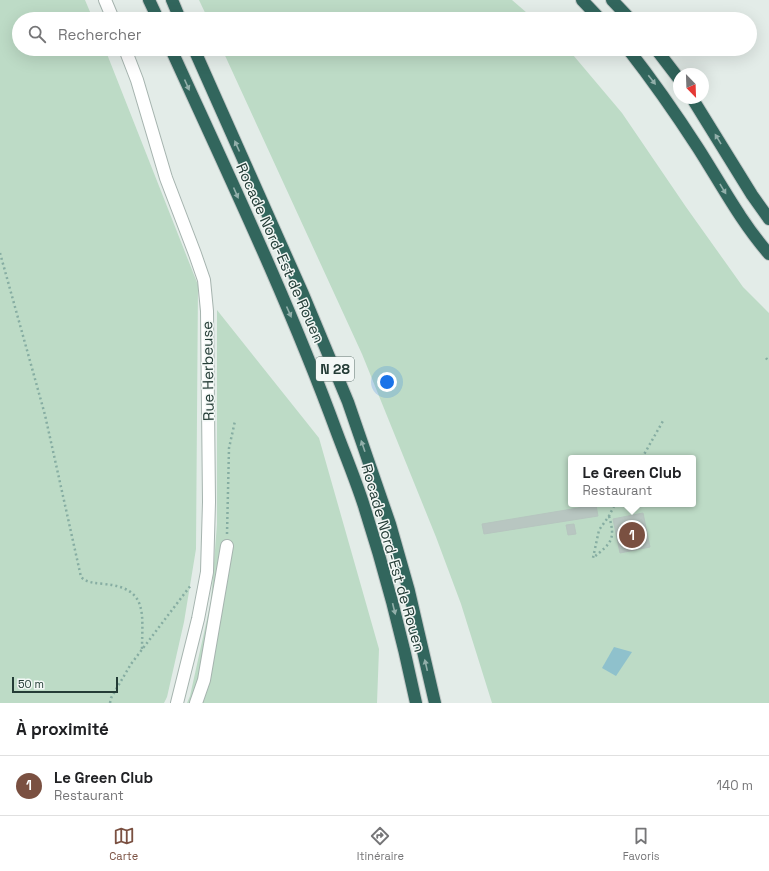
<!DOCTYPE html>
<html lang="fr">
<meta charset="utf-8">
<style>
:root{--surface:#fff;--page:#f2f2f2;--text:#202124;--muted:#757577;--line:#e0e0e0;--accent:#7a5041}
body{margin:0;font-family:"Space Grotesk",sans-serif;background:var(--page);color:var(--text)}
.compass{position:absolute;left:673px;top:68px;width:36px;height:36px;border-radius:50%;background:var(--surface);box-shadow:0 4px 16px #0002;rotate:157deg}
.scale{position:absolute;left:12px;bottom:10px;width:106px;box-sizing:border-box;padding-left:4px;border:2px solid #243c36;border-top:0;font-size:11px;line-height:14px;white-space:nowrap;color:#243c36;-webkit-text-stroke:3px #f3f8f6;paint-order:stroke}
.you{position:absolute;left:387px;top:382px;width:14px;height:14px;margin:-10px;border:3px solid #fff;border-radius:50%;background:#1a73e8;box-shadow:0 0 0 6px #1a73e833}
.badge{display:grid;place-items:center;width:26px;height:26px;border-radius:50%;background:var(--accent);color:#fff;font-size:13px;font-weight:700}
.pin{position:absolute;translate:-50% -50%;border:2px solid #fff;box-shadow:0 1px 4px #0006}
.popup{position:absolute;left:568px;top:455px;width:128px;height:52px;box-sizing:border-box;display:grid;place-content:center;border-radius:4px;background:var(--surface);filter:drop-shadow(0 1px 3px #0005);font-size:13px;white-space:nowrap;color:var(--muted)}
.popup b{font-size:15px;color:var(--text)}
.popup::after{content:'';position:absolute;left:50%;top:100%;margin-left:-8px;border:8px solid transparent;border-top-color:var(--surface)}
.list{margin:0;padding:0;list-style:none}
h2{display:flex;justify-content:space-between;align-items:center;height:52px;margin:0;padding:0 16px;font-size:17px}
h2 small{font-size:13px;font-weight:400;color:var(--muted)}
.list li{display:grid;grid-template-columns:26px 1fr auto;gap:12px;align-items:center;box-sizing:border-box;height:60px;padding:0 16px;border-top:1px solid var(--line)}
.list b{display:block;font-size:15px;white-space:nowrap}
.list p{margin:0;font-size:13px;white-space:nowrap;color:var(--muted)}
.list em{font-size:13px;font-style:normal;color:var(--muted)}
.icon{flex:none;width:22px;height:22px;fill:none;stroke:currentColor;stroke-width:2;stroke-linecap:round;stroke-linejoin:round}
.map{position:relative;flex:none;width:769px;height:703px;overflow:hidden}
.search{position:absolute;background:var(--surface);box-shadow:0 4px 16px #0002;left:12px;right:12px;top:12px;height:44px;display:flex;align-items:center;gap:10px;box-sizing:border-box;padding:0 14px;border-radius:22px;color:var(--muted);font-size:15px}
.sheet{height:112px;background:var(--surface)}
nav{display:flex;justify-content:space-around;align-items:center;box-sizing:border-box;height:56px;border-top:1px solid var(--line);background:var(--surface);font-size:11px;color:var(--muted)}
nav a{display:grid;justify-items:center;gap:2px}
nav .on{color:var(--accent)}
.map>svg:first-child{display:block}
.green{fill:#bddbc6;fill-rule:evenodd}
.water{fill:#8fc1cc}
.building{fill:#b8c6c1;stroke:#b6c5bf;fill-rule:evenodd}
.lines{fill:none;stroke-linecap:round;stroke-linejoin:round}
.minor-casing{stroke:#a6b4af;stroke-width:14}
.highway-casing{stroke:#c2c8c7;stroke-width:14}
.path{stroke:#86ada2;stroke-width:2.5;stroke-dasharray:2 3;stroke-linecap:butt}
.minor{stroke:#fff;stroke-width:12}
.highway{stroke:#32665d;stroke-width:12}
.oneway{fill:#92afaa}
.labels{text-anchor:middle;stroke-width:3;stroke-linejoin:round;paint-order:stroke}
.shield{fill:#f3f8f6;stroke:#627470;stroke-width:1}
.shield-label{font-size:14px;font-weight:bold;fill:#243c36}
.street-label{font-size:15px;fill:#243c36;stroke:#f3f8f6}
</style>
<div class="map">
<svg width="769" height="703" viewBox="0 0 769 703">
<rect width="100%" height="100%" fill="#e3ece8"/>
<g class="green">
<path d="M0,0H85L93,19H19V49H105L198,285L196,549L184,622L167,697L164,703H0Z"/>
<path d="M199,0H512L534,19H208Z"/>
<path d="M222,49H568L622,113L686,207L743,287L769,313V703H492L461,604L436,537L362,354ZM571,458H693V504H571Z"/>
<path d="M217,310L319,438L379,649L377,703H187L190,696L211,601L217,524Z"/>
</g>
<path class="water" d="M614,647L632,652L616,676L602,668Z"/>
<g class="building">
<path d="M596,505L598,516L484,534L482,524Z"/>
<path d="M643,513L650,547L620,553L613,519ZM642,520L646,544L622,549L618,525Z"/>
<path d="M642,520L646,544L622,549L618,525Z"/>
<path d="M574,524L576,534L568,535L566,525Z"/>
</g>
<g class="lines">
<defs>
<g id="minor">
<path d="M105,0L113,19"/>
<path d="M125,49L137,80L166,178L195,254L204,280L207,311L209,502L207,572L198,619L177,703"/>
<path d="M196,703L204,680L227,546"/>
</g>
<g id="highway">
<path d="M149,0L158,19"/>
<path d="M172,0L180,19"/>
<path d="M582,0L600,19"/>
<path d="M612,0L630,19"/>
<path d="M171,49C229,176 289,302 337,433C346,457 356,481 364,506C385,571 402,636 416,703"/>
<path d="M194,49L303,294L348,402L390,524L409,591L435,703"/>
<path d="M628,49C653,81 676,114 698,148C721,184 741,222 769,254"/>
<path d="M656,49L679,79"/>
<path d="M692,98L752,195L769,219"/>
</g>
</defs>
<use href="#minor" class="minor-casing"/>
<use href="#highway" class="highway-casing"/>
<g class="path">
<path d="M0,253L45,415L81,577C87,583 95,583 104,584C149,588 142,614 142,650"/>
<path d="M766,358L769,362"/>
<path d="M642,458L663,421"/>
<path d="M609,516C616,540 611,543 593,558L599,530L609,516L615,504"/>
<path d="M227,534L229,448L235,421"/>
<path d="M110,703L111,698L131,664L191,585"/>
</g>
<use href="#minor" class="minor"/>
<use href="#highway" class="highway"/>
</g>
<defs><path id="oneway-solid" d="M-6-.8H1V-3.2L6.5 0L1 3.2V.8H-6Z"/></defs>
<g class="oneway">
<use href="#oneway-solid" transform="translate(652 80) rotate(52)"/>
<use href="#oneway-solid" transform="translate(187 85) rotate(66)"/>
<use href="#oneway-solid" transform="translate(718 139) rotate(-121)"/>
<use href="#oneway-solid" transform="translate(237 146) rotate(-114)"/>
<use href="#oneway-solid" transform="translate(723 189) rotate(59)"/>
<use href="#oneway-solid" transform="translate(236 193) rotate(66)"/>
<use href="#oneway-solid" transform="translate(289 312) rotate(66)"/>
<use href="#oneway-solid" transform="translate(363 446) rotate(-109)"/>
<use href="#oneway-solid" transform="translate(394 609) rotate(76)"/>
<use href="#oneway-solid" transform="translate(426 665) rotate(-103)"/>
</g>
<g class="labels">
<rect class="shield" x="316" y="357" width="38" height="24" rx="3"/>
<g class="shield-label">
<text x="335" y="374">N 28</text>
</g>
<g class="street-label">
<text transform="translate(280 253) rotate(66)" y="5">Rocade Nord-Est de Rouen</text>
<text transform="translate(208 371) rotate(-91)" y="5">Rue Herbeuse</text>
<text transform="translate(393 558) rotate(74)" y="5">Rocade Nord-Est de Rouen</text>
</g>
</g>
</svg>
<svg class="compass" viewBox="-18 -18 36 36"><path d="M0-13l5 13h-10z" fill="#e53935"/><path d="M0 13l5-13h-10z" fill="#757577"/></svg>
<div class="scale">50 m</div>
<div class="you"></div>
<div class="pin badge" style="left:632px;top:535px">1</div>
<div class="popup"><b>Le Green Club</b>Restaurant</div>
<div class="search"><svg class="icon" aria-label="search" viewBox="0 0 24 24"><circle cx="10" cy="10" r="6"/><path d="M15 15l6 6"/></svg>Rechercher</div>
</div>
<section class="sheet">
<h2>À proximité<small></small></h2>
<ul class="list">
<li><span class="badge">1</span><div><b>Le Green Club</b><p>Restaurant</p></div><em>140 m</em></li>
</ul>
</section>
<nav>
<a class="on"><svg class="icon" aria-label="map" viewBox="0 0 24 24"><path d="M3 6l6-2 6 2 6-2v14l-6 2-6-2-6 2zM9 4v14M15 6v14"/></svg>Carte</a>
<a><svg class="icon" aria-label="directions" viewBox="0 0 24 24"><path d="M12 3l9 9-9 9-9-9zM9 14v-3h6M13 9l2 2-2 2"/></svg>Itinéraire</a>
<a><svg class="icon" aria-label="saved" viewBox="0 0 24 24"><path d="M7 4h10v16l-5-4-5 4z"/></svg>Favoris</a>
</nav>
